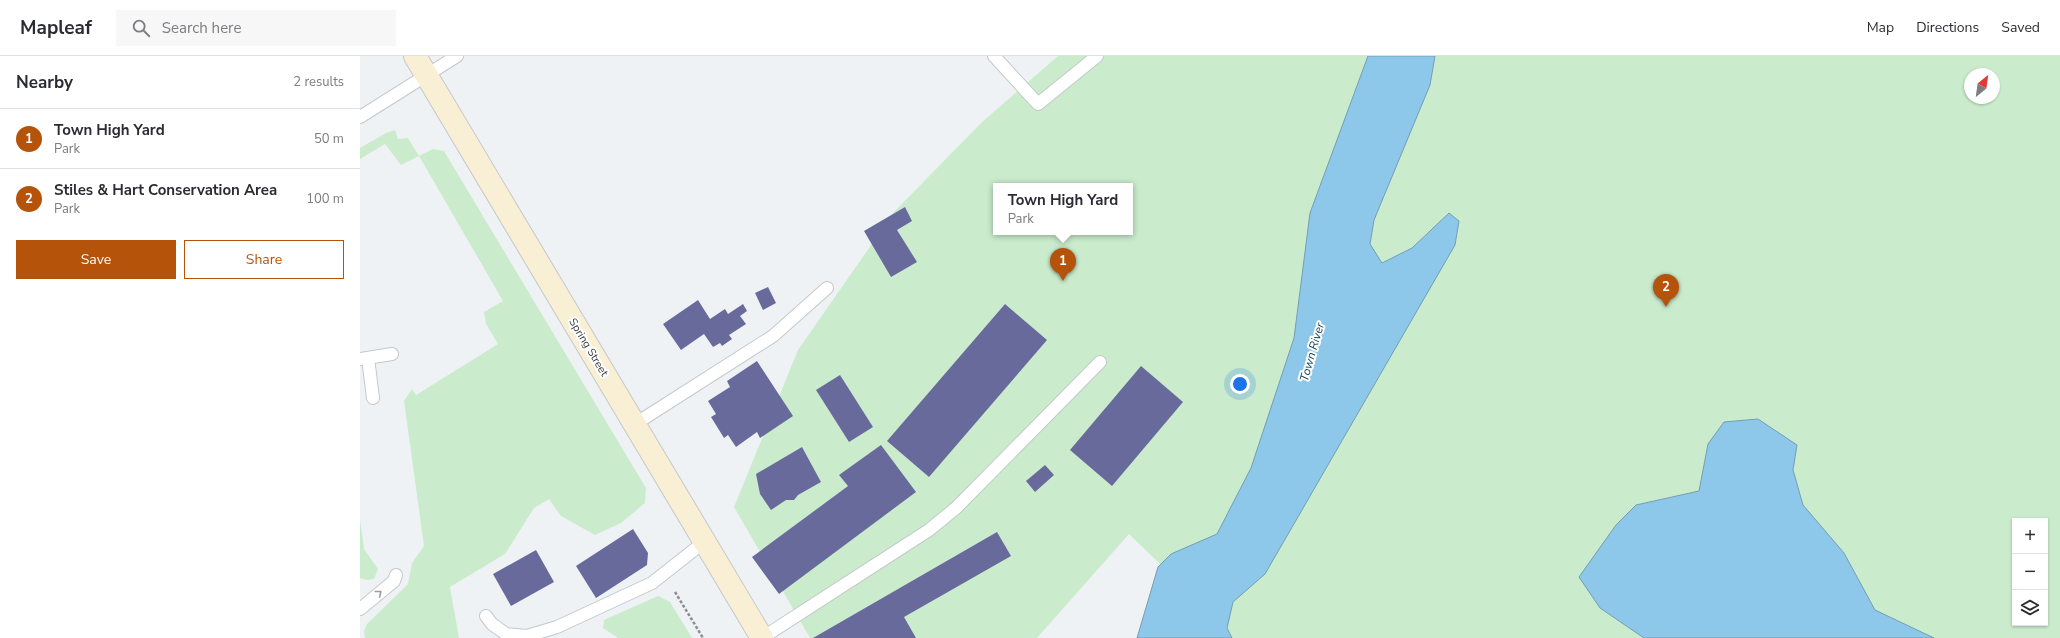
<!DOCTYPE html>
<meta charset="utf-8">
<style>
:root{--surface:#fff;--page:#f7f7f7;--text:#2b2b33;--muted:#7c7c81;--line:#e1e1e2;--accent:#b45309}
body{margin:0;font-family:"Nunito Sans",sans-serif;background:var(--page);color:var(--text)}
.controls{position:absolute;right:12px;bottom:12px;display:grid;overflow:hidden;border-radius:0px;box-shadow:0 1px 3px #0004}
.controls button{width:36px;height:36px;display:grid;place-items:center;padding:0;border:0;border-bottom:1px solid var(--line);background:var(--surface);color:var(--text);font:20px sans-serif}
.compass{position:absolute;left:1604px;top:12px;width:36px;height:36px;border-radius:50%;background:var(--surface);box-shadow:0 1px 3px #0004;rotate:29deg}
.you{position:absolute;left:880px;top:328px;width:14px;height:14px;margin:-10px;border:3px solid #fff;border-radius:50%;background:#1a73e8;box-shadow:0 0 0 6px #1a73e833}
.badge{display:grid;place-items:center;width:26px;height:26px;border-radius:50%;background:var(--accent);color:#fff;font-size:13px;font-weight:700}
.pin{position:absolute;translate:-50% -33px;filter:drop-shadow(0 1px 2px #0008)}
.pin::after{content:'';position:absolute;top:21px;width:14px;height:12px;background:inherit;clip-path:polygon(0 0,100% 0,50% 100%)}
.popup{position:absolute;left:633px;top:127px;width:140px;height:52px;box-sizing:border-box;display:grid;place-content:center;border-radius:0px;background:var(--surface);filter:drop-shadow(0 1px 3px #0005);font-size:13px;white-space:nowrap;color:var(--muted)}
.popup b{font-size:15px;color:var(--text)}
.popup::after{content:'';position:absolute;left:50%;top:100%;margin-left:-8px;border:8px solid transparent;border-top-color:var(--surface)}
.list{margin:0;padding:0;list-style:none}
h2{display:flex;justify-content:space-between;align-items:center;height:52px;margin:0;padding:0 16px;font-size:17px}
h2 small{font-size:13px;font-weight:400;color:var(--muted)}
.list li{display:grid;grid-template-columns:26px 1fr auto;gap:12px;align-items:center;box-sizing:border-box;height:60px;padding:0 16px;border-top:1px solid var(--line)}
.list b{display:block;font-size:15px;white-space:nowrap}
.list p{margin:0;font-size:13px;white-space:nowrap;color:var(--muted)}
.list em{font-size:13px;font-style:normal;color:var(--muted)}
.actions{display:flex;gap:8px;padding:12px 16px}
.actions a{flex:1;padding:9px 0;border:1px solid var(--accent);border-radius:0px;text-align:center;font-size:14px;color:var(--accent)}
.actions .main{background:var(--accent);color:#fff}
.icon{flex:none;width:22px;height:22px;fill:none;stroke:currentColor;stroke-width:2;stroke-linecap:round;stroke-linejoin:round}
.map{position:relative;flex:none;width:1700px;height:582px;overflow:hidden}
header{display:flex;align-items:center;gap:24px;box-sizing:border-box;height:56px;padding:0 20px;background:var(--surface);border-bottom:1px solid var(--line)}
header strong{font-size:19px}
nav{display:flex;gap:22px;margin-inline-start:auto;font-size:14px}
.search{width:280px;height:36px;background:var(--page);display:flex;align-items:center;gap:10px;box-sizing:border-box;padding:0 14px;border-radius:0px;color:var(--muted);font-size:15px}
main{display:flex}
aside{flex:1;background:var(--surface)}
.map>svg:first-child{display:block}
.green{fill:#caeccd;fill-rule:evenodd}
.water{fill:#8dc8ea;stroke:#749db5}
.building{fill:#696a9c}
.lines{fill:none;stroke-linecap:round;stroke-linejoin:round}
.lane-casing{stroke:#c5c8ca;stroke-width:14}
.secondary-casing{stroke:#c5c8ca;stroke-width:24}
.path{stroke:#8b8d8f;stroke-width:2.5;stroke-dasharray:3 2;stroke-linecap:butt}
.lane{stroke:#fff;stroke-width:12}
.secondary{stroke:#f9efd4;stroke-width:22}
.oneway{stroke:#9c9c9c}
.labels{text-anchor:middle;stroke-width:4;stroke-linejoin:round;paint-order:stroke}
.street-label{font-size:11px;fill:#38393a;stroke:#fff}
.water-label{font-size:12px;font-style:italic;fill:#0c3e55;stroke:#fff}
</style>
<header>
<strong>Mapleaf</strong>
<div class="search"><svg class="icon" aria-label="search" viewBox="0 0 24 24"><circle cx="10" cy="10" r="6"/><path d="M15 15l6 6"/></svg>Search here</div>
<nav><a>Map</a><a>Directions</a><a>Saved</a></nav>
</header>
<main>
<aside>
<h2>Nearby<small>2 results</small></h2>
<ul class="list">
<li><span class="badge">1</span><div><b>Town High Yard</b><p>Park</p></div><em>50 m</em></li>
<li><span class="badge">2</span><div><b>Stiles &amp; Hart Conservation Area</b><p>Park</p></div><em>100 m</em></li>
</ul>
<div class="actions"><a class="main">Save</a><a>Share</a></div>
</aside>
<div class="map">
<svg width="1700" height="582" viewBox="0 0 1700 582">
<rect width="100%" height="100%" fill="#eff2f5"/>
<g class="green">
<path d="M698,0H1700V582H856L855,561L769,478L677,582H450L374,451L438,294L534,156L621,67ZM1610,18H1634V42H1610ZM636,130H770V176H636ZM1655,465H1685V567H1655Z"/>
<path d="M35,74L38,83L48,82L59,100L73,93L84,95L286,432L285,447L261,467L235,479L201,460L189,443L174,452L145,498L90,531L99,582H5L4,575L7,568L48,528L52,507L64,490L44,345L52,333L56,339L138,288L126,268L124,256L143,245L59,100L41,109L25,88L0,103V92L26,77Z"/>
<path d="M0,463L4,493L18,513L14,523L7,524L0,522Z"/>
<path d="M298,540L310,546L332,582H258L243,572L244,564Z"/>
</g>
<g class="water">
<path d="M1008,0H1075L1070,29L1014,164L1010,188L1022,207L1052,192L1089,157L1099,165L1095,189L905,518L873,546L867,572L872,582H777L798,511L811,498L857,478L891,412L934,282L950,157Z"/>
<path d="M1398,363L1437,389L1433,414L1443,449L1484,497L1515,554L1574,582H1284L1240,552L1219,521L1256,469L1276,449L1339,435L1348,388L1364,366Z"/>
</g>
<g class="building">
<path d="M545,151L552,165L537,174L557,206L531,221L504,175Z"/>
<path d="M408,231L416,247L403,254L395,237Z"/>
<path d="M338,244L350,263L365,253L368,258L383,248L387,255L380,260L386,268L369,279L372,283L362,290L360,287L353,291L344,278L321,294L303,268Z"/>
<path d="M645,248L687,284L569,421L527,385Z"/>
<path d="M397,305L433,360L400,382L397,376L376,391L368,379L364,382L351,361L356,358L348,345L370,331L367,325Z"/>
<path d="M781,310L823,346L752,430L710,394Z"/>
<path d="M480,319L513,371L489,386L456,334Z"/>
<path d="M521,389L556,436L419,538L392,501L488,430L479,419Z"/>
<path d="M442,391L461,426L438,439L434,444H426L411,454L400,438L396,418Z"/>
<path d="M685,409L694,419L675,436L666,425Z"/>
<path d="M273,473L288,497L287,509L236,542L216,510Z"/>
<path d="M637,476L651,500L544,561L556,582H453Z"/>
<path d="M176,494L194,526L151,550L133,518Z"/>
</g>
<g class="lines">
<defs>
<g id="lane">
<path d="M634,0L678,48L737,0"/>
<path d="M0,61L97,0"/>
<path d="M8,302L13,342"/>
<path d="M0,303L32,298"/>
<path d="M275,368L413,280L467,232"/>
<path d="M0,553L34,525L36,519"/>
<path d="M126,560L132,568L146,578L167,580L197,571L292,527L344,486"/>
<path d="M402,582L569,474L597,451L740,306"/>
</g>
<path id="secondary" d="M55,0L402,582"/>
</defs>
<use href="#lane" class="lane-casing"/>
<use href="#secondary" class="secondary-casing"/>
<path class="path" d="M315,536L343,582"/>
<use href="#lane" class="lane"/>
<use href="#secondary" class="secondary"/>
</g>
<defs><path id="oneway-chevron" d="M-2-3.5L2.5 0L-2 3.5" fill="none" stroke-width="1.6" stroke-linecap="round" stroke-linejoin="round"/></defs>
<use class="oneway" href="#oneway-chevron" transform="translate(19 537) rotate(-39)"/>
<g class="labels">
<g class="street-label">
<text transform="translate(229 291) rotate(59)" y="4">Spring Street</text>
</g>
<g class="water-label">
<text transform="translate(952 296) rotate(-74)" y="4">Town River</text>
</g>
</g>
</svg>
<div class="controls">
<button>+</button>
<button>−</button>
<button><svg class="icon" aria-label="layers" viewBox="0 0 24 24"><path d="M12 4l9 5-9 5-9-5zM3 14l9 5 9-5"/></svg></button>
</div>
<svg class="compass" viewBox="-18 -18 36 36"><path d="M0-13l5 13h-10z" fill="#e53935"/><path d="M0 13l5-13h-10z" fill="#7c7c81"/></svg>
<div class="you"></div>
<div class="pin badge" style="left:703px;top:225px">1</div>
<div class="popup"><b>Town High Yard</b>Park</div>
<div class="pin badge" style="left:1306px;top:251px">2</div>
</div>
</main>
